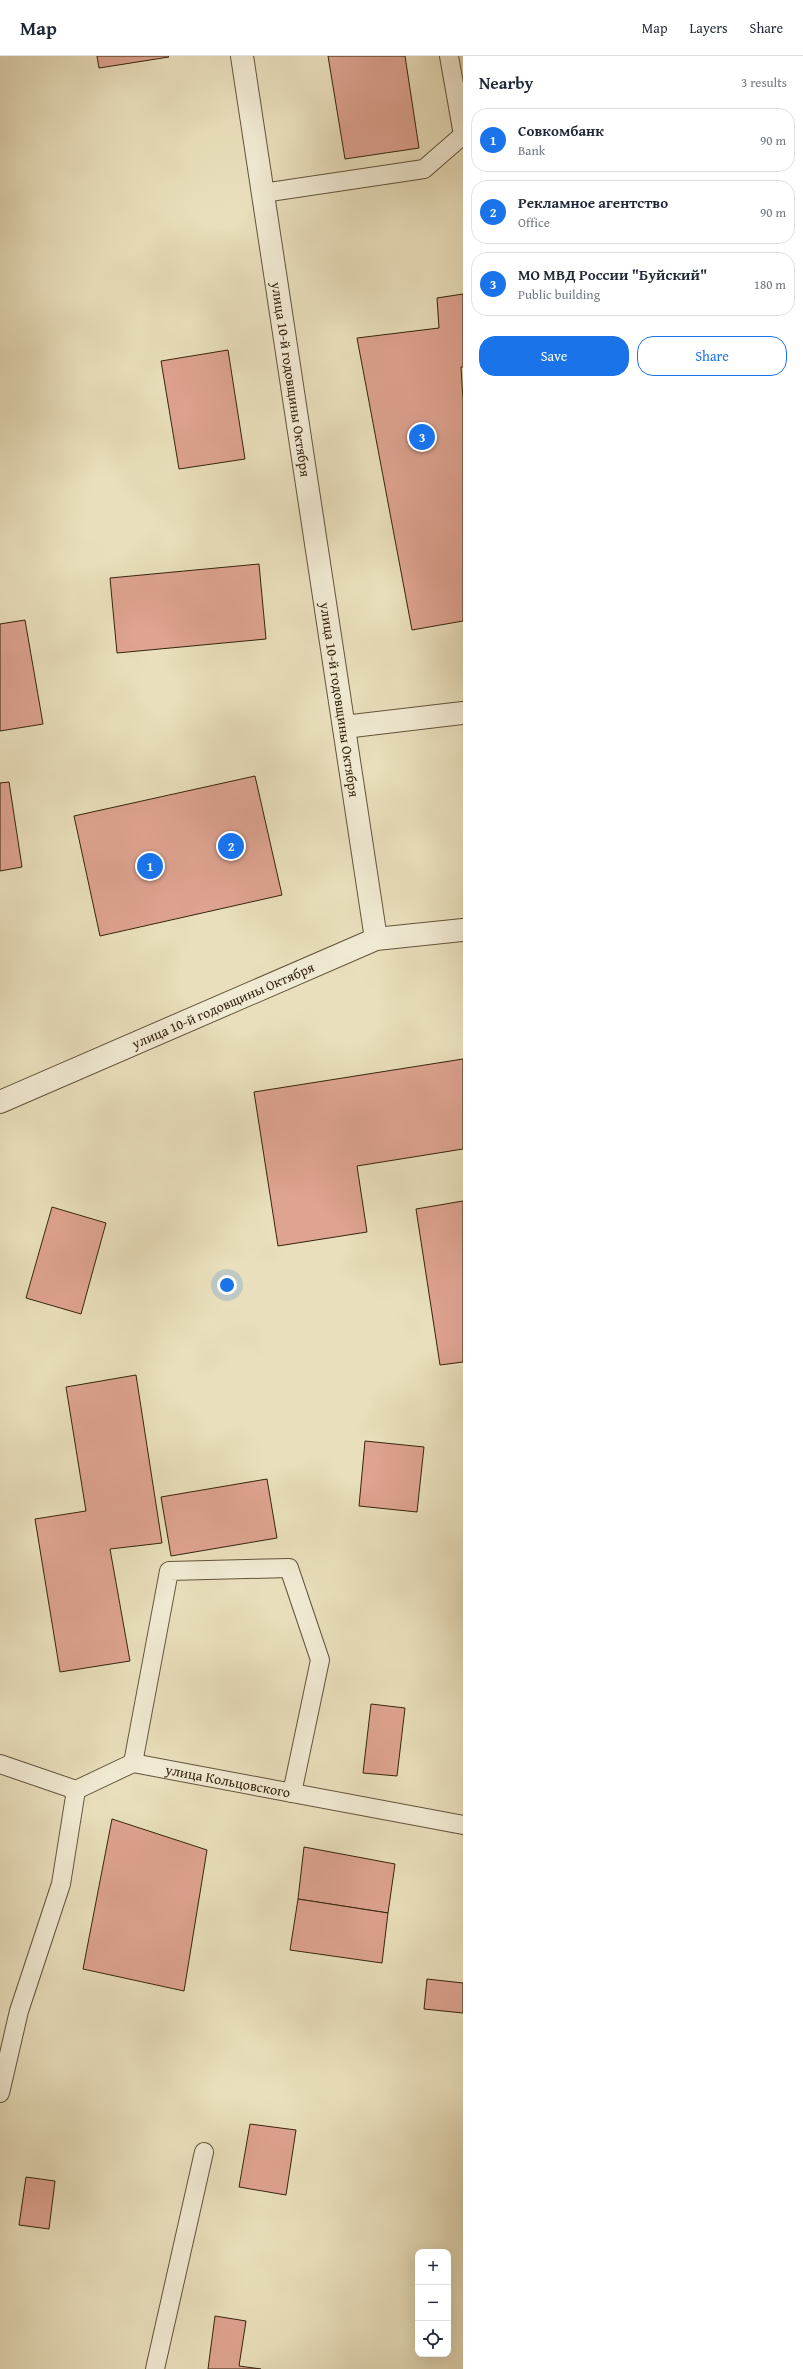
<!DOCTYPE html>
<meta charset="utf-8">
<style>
:root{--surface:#fff;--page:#f6f6f7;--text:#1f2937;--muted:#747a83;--line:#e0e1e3;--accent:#1a73e8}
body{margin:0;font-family:"Gentium Book Plus",serif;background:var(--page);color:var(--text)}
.controls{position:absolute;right:12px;bottom:12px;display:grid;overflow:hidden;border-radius:8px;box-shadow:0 4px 16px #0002}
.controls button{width:36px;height:36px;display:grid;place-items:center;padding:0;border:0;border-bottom:1px solid var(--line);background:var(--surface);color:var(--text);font:20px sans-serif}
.you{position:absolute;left:227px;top:1229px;width:14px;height:14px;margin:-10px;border:3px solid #fff;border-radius:50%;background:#1a73e8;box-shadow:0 0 0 6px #1a73e833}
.badge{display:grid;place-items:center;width:26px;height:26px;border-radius:50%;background:var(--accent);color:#fff;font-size:13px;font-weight:700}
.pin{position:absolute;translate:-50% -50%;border:2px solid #fff;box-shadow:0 1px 4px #0006}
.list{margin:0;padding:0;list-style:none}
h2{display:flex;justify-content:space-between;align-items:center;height:52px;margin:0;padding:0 16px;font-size:17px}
h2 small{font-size:13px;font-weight:400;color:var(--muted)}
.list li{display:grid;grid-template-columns:26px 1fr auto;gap:12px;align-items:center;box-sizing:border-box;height:64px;margin:0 8px 8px;padding:0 8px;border:1px solid var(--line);border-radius:16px}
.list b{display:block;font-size:15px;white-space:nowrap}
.list p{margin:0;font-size:13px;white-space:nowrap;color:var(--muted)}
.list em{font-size:13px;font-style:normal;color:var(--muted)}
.actions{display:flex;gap:8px;padding:12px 16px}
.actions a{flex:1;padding:9px 0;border:1px solid var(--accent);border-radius:16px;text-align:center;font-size:14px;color:var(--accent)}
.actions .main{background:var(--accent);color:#fff}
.icon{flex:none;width:22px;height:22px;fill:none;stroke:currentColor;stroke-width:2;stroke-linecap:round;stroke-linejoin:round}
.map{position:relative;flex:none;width:463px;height:2313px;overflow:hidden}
header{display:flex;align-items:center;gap:24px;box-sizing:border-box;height:56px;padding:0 20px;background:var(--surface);border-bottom:1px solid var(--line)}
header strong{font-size:19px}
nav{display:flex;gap:22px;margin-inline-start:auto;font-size:14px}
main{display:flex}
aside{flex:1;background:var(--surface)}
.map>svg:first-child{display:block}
.building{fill:#dea391;stroke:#35240d}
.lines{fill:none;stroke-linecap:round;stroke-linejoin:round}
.lane-casing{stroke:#625339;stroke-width:20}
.street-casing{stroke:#625339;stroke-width:24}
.lane{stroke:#f1ead3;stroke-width:18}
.street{stroke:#f1ead3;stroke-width:22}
.labels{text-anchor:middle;stroke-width:3;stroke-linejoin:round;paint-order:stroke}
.street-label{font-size:14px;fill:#35240d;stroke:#f1ead3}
</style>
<header>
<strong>Map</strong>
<nav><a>Map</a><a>Layers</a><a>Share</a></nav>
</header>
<main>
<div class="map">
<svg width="463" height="2313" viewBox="0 0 463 2313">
<rect width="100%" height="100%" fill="#e9dfbc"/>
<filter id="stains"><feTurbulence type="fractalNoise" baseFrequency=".005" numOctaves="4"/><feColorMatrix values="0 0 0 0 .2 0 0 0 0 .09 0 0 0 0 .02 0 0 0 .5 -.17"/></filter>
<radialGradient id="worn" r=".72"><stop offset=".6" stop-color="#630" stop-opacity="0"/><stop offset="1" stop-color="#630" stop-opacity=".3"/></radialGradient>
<g class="building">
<path d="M97,0H168L169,1L99,12Z"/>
<path d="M328,0H405L419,92L345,103Z"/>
<path d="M463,238V311H461L463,344V565L412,574L357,282L439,272L437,242Z"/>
<path d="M228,294L245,403L179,413L161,305Z"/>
<path d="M259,508L266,583L117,597L110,522Z"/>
<path d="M25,564L43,668L0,675V568Z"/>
<path d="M255,720L282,839L100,880L74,760Z"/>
<path d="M9,726L22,811L0,815V727Z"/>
<path d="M463,1003V1093L357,1110L367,1176L278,1190L254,1036Z"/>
<path d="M463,1145V1306L440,1309L416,1153Z"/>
<path d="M52,1151L106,1167L81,1258L26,1242Z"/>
<path d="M136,1319L162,1487L110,1493L130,1605L60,1616L35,1463L86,1455L66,1331Z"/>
<path d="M365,1385L424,1391L417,1456L359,1450Z"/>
<path d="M267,1423L277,1482L171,1500L161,1441Z"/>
<path d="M371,1648L405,1652L397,1720L363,1717Z"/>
<path d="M112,1763L207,1794L184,1935L83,1913Z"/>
<path d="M304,1791L395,1808L388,1857L298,1843Z"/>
<path d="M298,1843L388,1857L382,1907L290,1894Z"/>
<path d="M427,1923L463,1927V1957L424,1953Z"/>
<path d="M250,2068L296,2074L286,2139L239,2131Z"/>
<path d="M26,2121L55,2125L49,2173L19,2169Z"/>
<path d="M215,2260L246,2265L239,2310L261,2313H208Z"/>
</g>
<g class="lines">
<defs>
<g id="lane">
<path d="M263,137L424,113L463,79L449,0"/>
<path d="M133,1707L169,1515L289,1512L320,1604L292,1737"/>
<path id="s1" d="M0,1708L76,1734L133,1707L463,1769"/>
<path d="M0,2037L19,1955L61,1828L76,1734"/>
<path d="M155,2313L204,2096"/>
</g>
<g id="street">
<path id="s2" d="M242,0L376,883"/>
<path d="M344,671L463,657"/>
<path id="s3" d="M0,1046L376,883L463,874"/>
</g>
</defs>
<use href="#lane" class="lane-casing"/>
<use href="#street" class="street-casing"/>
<use href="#lane" class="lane"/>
<use href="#street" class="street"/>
</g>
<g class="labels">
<g class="street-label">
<text dy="5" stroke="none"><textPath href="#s2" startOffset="327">улица 10-й годовщины Октября</textPath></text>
<text dy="5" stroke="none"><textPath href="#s2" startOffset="651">улица 10-й годовщины Октября</textPath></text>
<text dy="5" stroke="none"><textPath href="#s3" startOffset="243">улица 10-й годовщины Октября</textPath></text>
<text dy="5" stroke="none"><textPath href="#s1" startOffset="240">улица Кольцовского</textPath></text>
</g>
</g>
<rect width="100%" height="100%" filter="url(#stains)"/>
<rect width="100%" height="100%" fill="url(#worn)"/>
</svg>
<div class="controls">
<button>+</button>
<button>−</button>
<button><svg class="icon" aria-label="locate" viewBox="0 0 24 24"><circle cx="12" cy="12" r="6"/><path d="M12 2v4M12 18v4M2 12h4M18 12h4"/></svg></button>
</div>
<div class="you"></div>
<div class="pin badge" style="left:150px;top:810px">1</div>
<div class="pin badge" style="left:231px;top:790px">2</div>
<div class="pin badge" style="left:422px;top:381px">3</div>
</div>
<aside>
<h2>Nearby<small>3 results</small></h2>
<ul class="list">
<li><span class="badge">1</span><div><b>Совкомбанк</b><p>Bank</p></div><em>90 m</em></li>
<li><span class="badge">2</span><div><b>Рекламное агентство</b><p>Office</p></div><em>90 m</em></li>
<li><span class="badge">3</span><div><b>МО МВД России &quot;Буйский&quot;</b><p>Public building</p></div><em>180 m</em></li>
</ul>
<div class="actions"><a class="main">Save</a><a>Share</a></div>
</aside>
</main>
